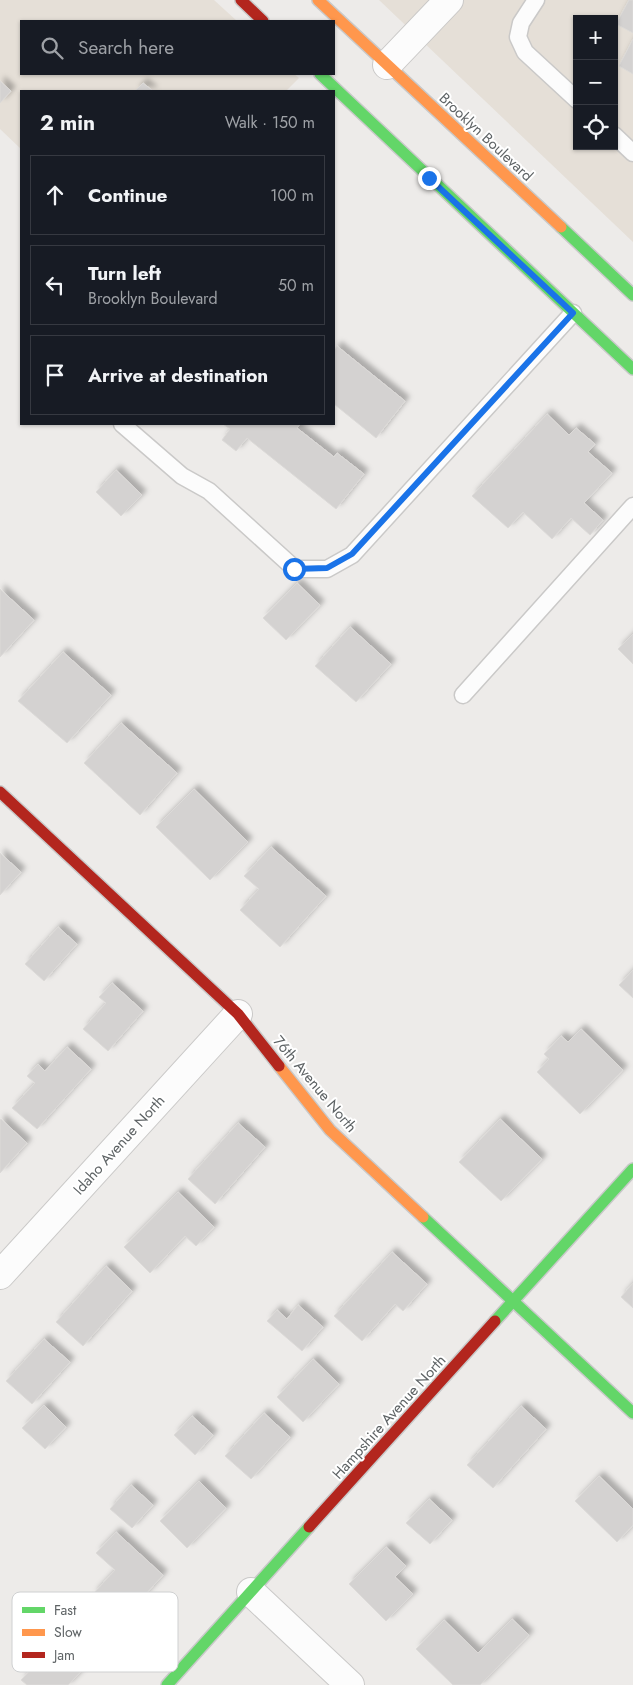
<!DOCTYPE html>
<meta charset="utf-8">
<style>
:root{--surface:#171b24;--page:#20242c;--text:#f1f3f6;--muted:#9ea1a6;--line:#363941}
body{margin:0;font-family:Jost,sans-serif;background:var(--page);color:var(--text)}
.controls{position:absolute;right:15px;top:15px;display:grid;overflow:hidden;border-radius:0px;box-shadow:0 1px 4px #0004}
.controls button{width:45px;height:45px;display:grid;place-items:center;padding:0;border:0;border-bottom:1px solid var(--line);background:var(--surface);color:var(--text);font:25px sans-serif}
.stop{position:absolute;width:15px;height:15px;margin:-11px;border:4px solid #1a73e8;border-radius:50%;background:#fff}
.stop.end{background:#1a73e8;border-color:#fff;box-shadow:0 1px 5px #0008}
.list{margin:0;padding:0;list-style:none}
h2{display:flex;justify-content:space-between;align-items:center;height:65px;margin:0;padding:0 20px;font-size:21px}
h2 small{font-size:16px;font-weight:400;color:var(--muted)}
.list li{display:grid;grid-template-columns:32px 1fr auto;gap:15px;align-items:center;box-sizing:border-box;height:80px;margin:0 10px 10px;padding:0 10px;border:1px solid var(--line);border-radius:0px}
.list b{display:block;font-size:19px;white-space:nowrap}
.list p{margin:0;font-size:16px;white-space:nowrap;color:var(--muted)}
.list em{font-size:16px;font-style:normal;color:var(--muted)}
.icon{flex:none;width:28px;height:28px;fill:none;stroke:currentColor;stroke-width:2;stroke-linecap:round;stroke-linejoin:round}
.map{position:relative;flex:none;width:633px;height:1685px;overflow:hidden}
.search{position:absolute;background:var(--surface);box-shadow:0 1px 4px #0004;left:20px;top:20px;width:315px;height:55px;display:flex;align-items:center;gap:12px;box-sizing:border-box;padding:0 18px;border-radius:0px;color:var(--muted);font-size:19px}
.panel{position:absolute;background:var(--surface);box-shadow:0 1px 4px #0004;left:20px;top:90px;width:315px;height:335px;border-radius:0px}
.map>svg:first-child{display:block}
.commercial{fill:#e5dfd7;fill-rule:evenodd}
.building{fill:#d4d2d1;stroke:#dcdad8;filter:url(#shadow)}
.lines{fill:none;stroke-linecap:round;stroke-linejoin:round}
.lane-casing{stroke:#cac9c8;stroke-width:19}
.street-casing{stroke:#cac9c8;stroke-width:30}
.fast-casing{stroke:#c9c9c9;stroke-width:14}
.slow-casing{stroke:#c9c9c9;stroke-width:14}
.jam-casing{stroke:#c9c9c9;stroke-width:14}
.lane{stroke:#fcfcfc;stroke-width:16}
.street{stroke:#fcfcfc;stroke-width:28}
.fast{stroke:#63d668;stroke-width:11}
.slow{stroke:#ff974d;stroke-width:11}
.jam{stroke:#b3261e;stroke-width:11}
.route{stroke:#1a73e8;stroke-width:6}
.labels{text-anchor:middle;stroke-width:4;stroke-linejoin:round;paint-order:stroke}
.street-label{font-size:15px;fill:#5e6365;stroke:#fff}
.key{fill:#fff;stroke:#cfd0d1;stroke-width:1}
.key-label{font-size:14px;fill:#5e6365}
</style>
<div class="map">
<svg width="633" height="1685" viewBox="0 0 633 1685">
<defs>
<filter id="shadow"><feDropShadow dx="4.5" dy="-4.5" stdDeviation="2.5" flood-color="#0004"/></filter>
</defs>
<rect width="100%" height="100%" fill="#edebe9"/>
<g class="commercial">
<path d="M0,0H214L237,21H21V74H294L299,78L286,91H21V149L0,129Z"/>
<path d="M379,0H633V242ZM577,19H614V146H577Z"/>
</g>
<g class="building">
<path d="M629,0H633V33L616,24Z"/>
<path d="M633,39V74L619,66Z"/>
<path d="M0,81L11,91L0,103Z"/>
<path d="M143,83L153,91H135Z"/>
<path d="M337,346L405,401L376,438L334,404V350Z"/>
<path d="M547,414L569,435L576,428L595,444L588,452L612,473L584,503L603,520L590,535L571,518L552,539L523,512L508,528L472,496Z"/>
<path d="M223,424H300L297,428L334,457L337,453L364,474L336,509L247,438L236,451L222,440L230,429Z"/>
<path d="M116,470L142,495L121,516L96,492Z"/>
<path d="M297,583L320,605L286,640L263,618Z"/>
<path d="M0,589L34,620L0,657Z"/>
<path d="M350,627L391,664L356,702L315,666Z"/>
<path d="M633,634V664L618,649Z"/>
<path d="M63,652L111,695L67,743L18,701Z"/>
<path d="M121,723L177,773L140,815L84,763Z"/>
<path d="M194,789L248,842L210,880L156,827Z"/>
<path d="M271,847L326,896L280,947L240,910L259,889L244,876Z"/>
<path d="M0,853L21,872L0,895Z"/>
<path d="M58,927L77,944L44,981L25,964Z"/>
<path d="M633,970V998L619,985Z"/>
<path d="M112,983L143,1011L108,1051L83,1029L106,1003L99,997Z"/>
<path d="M581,1029L623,1070L580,1114L537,1072L549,1059L544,1054L561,1036L568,1042Z"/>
<path d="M67,1047L91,1069L37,1129L12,1108L35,1083L27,1076L38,1064L45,1071Z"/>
<path d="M1,1119L27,1143L0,1173V1120Z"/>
<path d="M500,1119L542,1159L501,1201L459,1162Z"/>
<path d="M238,1123L265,1147L215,1204L188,1179Z"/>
<path d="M178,1192L214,1227L196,1246L185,1236L150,1273L124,1247Z"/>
<path d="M392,1252L427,1284L403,1311L395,1304L362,1341L334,1316Z"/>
<path d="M106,1266L132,1291L83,1346L56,1322Z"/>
<path d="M633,1283V1308L621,1297Z"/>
<path d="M298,1305L323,1327L302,1351L267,1321L277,1310L287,1319Z"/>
<path d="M44,1339L70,1362L32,1404L6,1381Z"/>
<path d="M313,1359L339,1384L303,1422L277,1397Z"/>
<path d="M44,1405L66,1427L45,1449L22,1428Z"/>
<path d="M521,1406L546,1429L493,1488L467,1465Z"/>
<path d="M264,1413L290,1437L251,1479L225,1456Z"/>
<path d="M192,1416L213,1435L195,1455L174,1435Z"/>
<path d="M599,1476L633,1509V1525L617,1542L575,1501Z"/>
<path d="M199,1481L226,1508L187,1548L160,1521Z"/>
<path d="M131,1485L153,1505L132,1528L110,1509Z"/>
<path d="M429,1499L452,1520L430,1544L406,1523Z"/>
<path d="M116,1532L163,1575L122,1620L93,1594L115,1570L96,1553Z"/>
<path d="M386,1547L406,1566L395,1577L413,1594L386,1621L349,1584Z"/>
<path d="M512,1619L529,1635L480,1685H453L416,1649L444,1620L478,1653Z"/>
<path d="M66,1632L94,1658L68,1685H27L21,1680Z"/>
</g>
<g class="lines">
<defs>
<g id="lane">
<path d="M536,0L521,23L518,37L525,52L577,100"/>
<path d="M614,135L633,153"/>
<path d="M122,424L182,476L209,491L295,569H327L352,555L573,313"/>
<path d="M463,695L633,506"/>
</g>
<g id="street">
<path d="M387,65L449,0"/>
<path d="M0,1275L238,1014"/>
<path d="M251,1592L350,1685"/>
</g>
<g id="fast">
<path d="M320,74L633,369"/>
<path d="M561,227L633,295"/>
<path d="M423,1217L633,1413"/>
<path d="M495,1321L633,1169"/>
<path d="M167,1685L309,1527"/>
</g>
<g id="slow">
<path d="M318,0L561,227"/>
<path d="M279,1066L330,1130L423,1217"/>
</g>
<g id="jam">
<path d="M241,0L263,21"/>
<path d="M0,792L238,1014L279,1066"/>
<path d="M309,1527L495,1321"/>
</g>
</defs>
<use href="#lane" class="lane-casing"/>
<use href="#street" class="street-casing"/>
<use href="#fast" class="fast-casing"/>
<use href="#slow" class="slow-casing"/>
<use href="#jam" class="jam-casing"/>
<use href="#lane" class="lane"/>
<use href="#street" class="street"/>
<use href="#fast" class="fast"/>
<use href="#slow" class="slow"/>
<use href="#jam" class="jam"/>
</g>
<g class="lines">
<path class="route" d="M294,569L327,568L352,554L573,313L429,178"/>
</g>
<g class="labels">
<g class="street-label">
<text transform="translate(486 137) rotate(43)" y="5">Brooklyn Boulevard</text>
<text transform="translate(315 1084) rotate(50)" y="5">76th Avenue North</text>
<text transform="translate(119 1145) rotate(-48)" y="5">Idaho Avenue North</text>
<text transform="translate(389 1417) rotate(-48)" y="5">Hampshire Avenue North</text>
</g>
</g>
<rect x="12" y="1592" width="166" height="80" rx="8" class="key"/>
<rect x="22" y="1607" width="23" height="6" fill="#63d668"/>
<rect x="22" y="1629" width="23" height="7" fill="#ff974d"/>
<rect x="22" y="1652" width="23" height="6" fill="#b3261e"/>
<g class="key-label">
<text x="54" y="1615">Fast</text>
<text x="54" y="1637">Slow</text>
<text x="54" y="1660">Jam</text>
</g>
</svg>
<div class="controls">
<button>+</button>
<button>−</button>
<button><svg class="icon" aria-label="locate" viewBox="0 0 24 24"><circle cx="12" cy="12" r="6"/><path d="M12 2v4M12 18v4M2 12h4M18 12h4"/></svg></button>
</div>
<div class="stop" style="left:294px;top:569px"></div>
<div class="stop end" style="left:429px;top:178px"></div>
<div class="search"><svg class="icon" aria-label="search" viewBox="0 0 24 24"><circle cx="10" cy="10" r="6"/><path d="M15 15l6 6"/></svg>Search here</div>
<section class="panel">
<h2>2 min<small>Walk · 150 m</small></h2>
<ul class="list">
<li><svg class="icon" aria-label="ahead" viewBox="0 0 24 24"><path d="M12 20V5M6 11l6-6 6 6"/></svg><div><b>Continue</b></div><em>100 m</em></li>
<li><svg class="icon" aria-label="left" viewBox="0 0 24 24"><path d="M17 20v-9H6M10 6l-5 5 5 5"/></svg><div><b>Turn left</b><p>Brooklyn Boulevard</p></div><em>50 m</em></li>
<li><svg class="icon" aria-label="arrive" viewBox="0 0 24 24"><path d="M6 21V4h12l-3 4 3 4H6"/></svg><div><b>Arrive at destination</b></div></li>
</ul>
</section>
</div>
